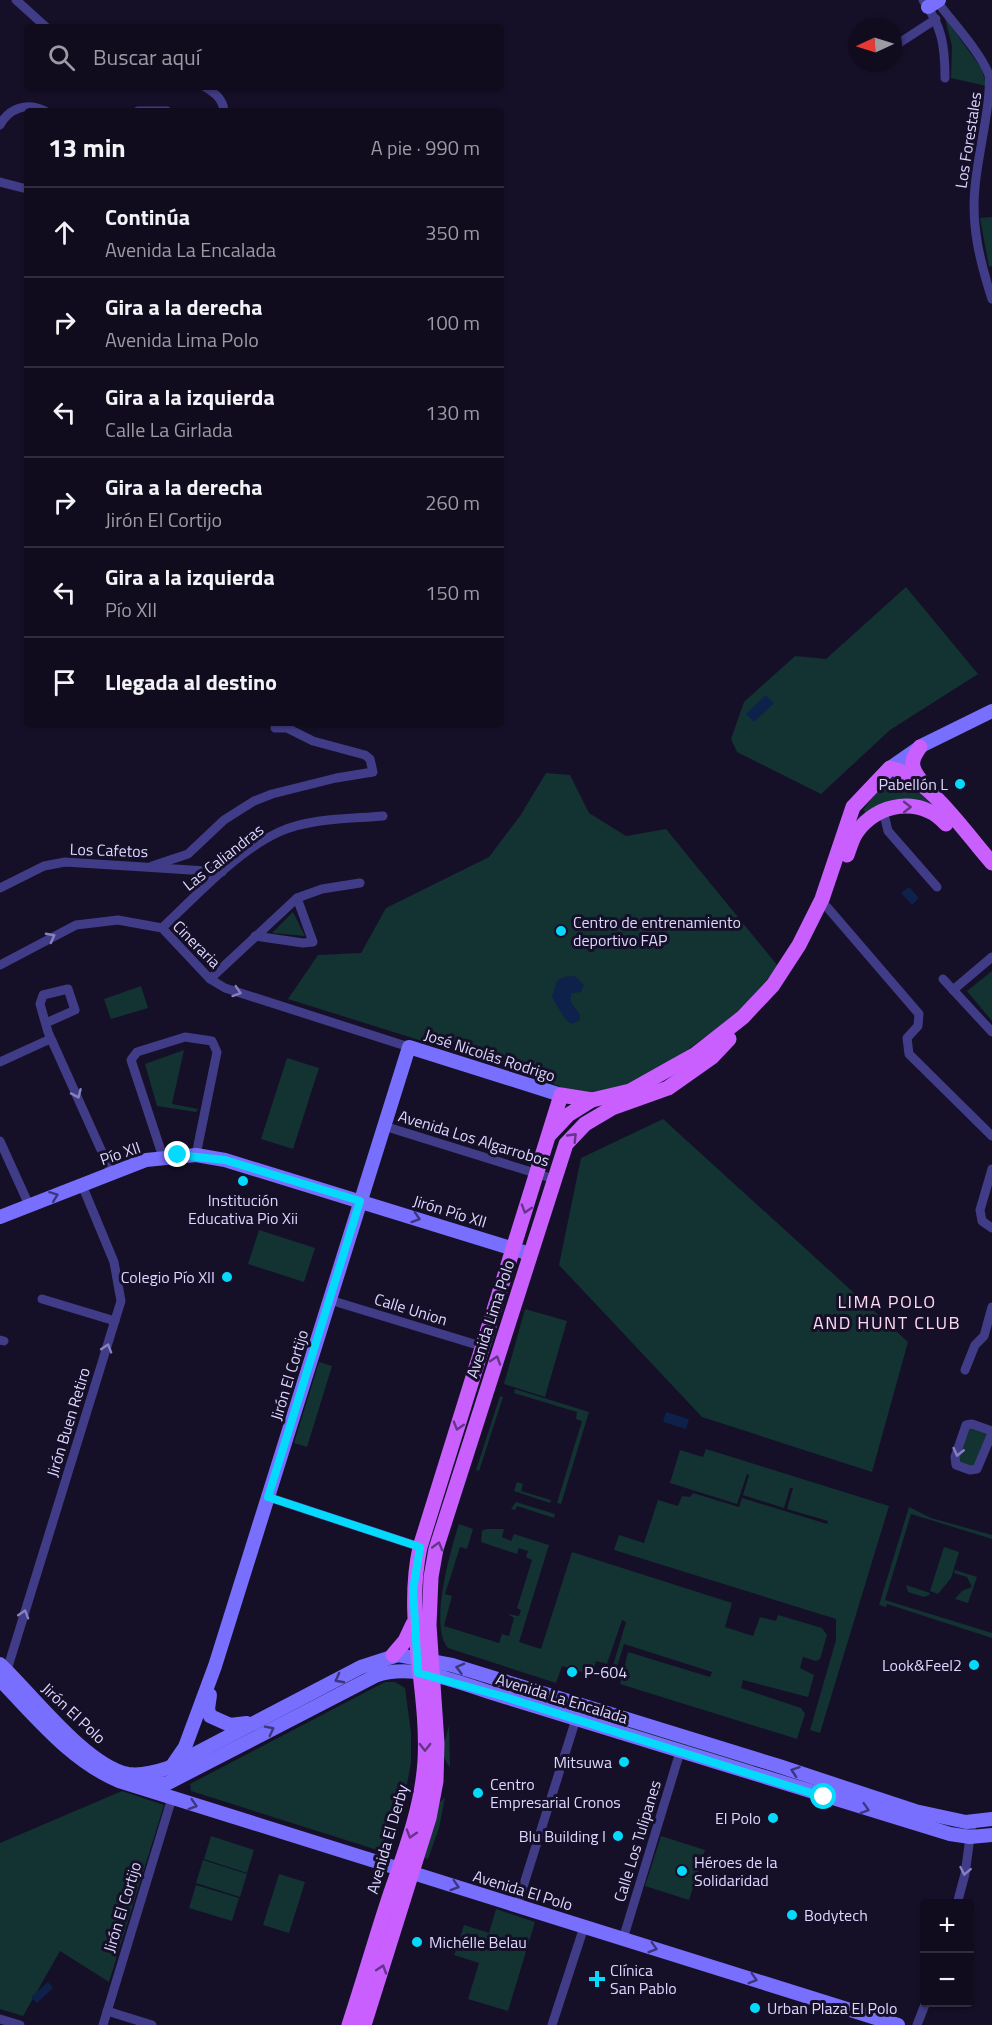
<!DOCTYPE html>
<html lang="es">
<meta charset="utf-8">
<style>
:root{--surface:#100c1e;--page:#1e1a2b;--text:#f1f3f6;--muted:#9c9ba4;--line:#302c3c}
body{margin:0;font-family:"Titillium Web",sans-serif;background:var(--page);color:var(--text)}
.controls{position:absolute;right:18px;bottom:18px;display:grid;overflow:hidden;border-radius:6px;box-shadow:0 2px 4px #0004}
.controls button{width:54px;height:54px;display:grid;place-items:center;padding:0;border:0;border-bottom:2px solid var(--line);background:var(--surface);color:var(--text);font:30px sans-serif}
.compass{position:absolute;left:848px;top:18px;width:54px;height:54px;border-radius:50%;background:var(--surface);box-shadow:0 2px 4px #0004;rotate:266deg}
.stop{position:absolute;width:18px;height:18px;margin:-14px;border:4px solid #05dafd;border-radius:50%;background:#fff}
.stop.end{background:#05dafd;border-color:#fff;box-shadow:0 2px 6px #0008}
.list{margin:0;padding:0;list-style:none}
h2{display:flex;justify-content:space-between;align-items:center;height:78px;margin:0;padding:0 24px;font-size:26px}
h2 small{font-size:20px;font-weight:400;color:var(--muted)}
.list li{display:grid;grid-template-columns:39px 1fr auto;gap:18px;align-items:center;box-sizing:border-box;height:90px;padding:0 24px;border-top:2px solid var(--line)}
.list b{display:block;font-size:22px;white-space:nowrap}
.list p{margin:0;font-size:20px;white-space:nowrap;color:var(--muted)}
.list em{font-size:20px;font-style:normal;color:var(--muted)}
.icon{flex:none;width:33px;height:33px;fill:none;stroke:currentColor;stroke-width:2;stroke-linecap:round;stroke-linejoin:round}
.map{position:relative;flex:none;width:992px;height:2025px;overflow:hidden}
.search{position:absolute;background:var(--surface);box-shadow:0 2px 4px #0004;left:24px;top:24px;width:480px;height:66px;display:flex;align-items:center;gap:15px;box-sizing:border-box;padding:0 21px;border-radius:6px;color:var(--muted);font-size:22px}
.panel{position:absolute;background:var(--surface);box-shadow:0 2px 4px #0004;left:24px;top:108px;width:480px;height:618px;border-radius:6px}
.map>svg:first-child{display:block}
.green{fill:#133232}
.water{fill:#0d214a}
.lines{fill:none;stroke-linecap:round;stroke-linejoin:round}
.street{stroke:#413c87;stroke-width:9}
.secondary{stroke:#796ffe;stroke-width:14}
.primary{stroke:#c95ffe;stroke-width:15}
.oneway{stroke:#663488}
.oneway2{stroke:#8782bd}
.oneway3{stroke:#3d367e}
.route{stroke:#05dafd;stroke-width:8}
.poi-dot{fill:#05dafd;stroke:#151028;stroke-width:2}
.labels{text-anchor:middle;stroke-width:6;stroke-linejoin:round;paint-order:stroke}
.street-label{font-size:16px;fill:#ddd7ff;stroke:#151028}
.poi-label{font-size:16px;fill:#ddd7ff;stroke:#151028;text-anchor:start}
.neighbourhood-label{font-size:18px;letter-spacing:1.5px;fill:#ffd9f0;stroke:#151028}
</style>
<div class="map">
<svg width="992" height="2025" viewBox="0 0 992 2025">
<rect width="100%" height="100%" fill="#151028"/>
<g class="green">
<path d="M945,18L982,69L986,86L951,78L952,46Z"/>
<path d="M992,217V266L989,267L980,218Z"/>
<path d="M906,587L978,674L890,730L821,794L737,752L731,739L744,702L795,656L826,659Z"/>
<path d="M546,773L570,775L589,813L626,836L666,829L778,966L742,1010L646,1080L594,1094L566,1089L537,1077L288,999L318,955L361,953L386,908L489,857L520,816Z"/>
<path d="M902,774L936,809L867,813L863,810L888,776Z"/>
<path d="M293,912L305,936L272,933Z"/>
<path d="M992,971V1021L967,991Z"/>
<path d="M141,986L148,1008L111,1019L104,999Z"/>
<path d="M184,1050L172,1104L198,1109L196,1112L157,1106L145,1064Z"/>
<path d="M287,1058L319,1068L293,1149L261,1139Z"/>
<path d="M663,1119L908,1342L872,1472L702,1417L559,1265L581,1158Z"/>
<path d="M259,1230L315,1248L304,1282L248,1264Z"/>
<path d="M525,1309L567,1321L545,1397L504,1384Z"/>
<path d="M319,1362L332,1366L307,1447L294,1443Z"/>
<path d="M515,1389L589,1412L561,1504L557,1503L582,1421L576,1419L577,1412L514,1393Z"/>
<path d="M500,1396L503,1397L479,1471L476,1470Z"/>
<path d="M966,1427L992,1433L980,1466L966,1470L956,1457Z"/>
<path d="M706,1449L889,1506L820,1733L810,1730L836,1640V1619L614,1550L619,1535L644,1543L658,1500L678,1506L682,1496L690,1497L693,1493L739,1507L742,1498L827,1524L828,1521L787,1509L793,1488H790L784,1508L743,1495L749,1475L747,1474L737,1504L670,1483L680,1450L703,1457Z"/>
<path d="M517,1482L523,1484L521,1491L551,1500L550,1503L514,1491Z"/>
<path d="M516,1502L555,1514L554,1518L517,1506L515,1510L511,1509Z"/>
<path d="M909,1507L931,1518L992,1535V1539L911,1514L885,1600L992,1633V1638L887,1604L886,1607L879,1605Z"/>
<path d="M459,1524L473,1529L467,1549L460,1547L445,1594L452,1596L444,1626L499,1643L502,1634L509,1636L514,1618L508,1614L519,1616L521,1610L517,1608L532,1560L526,1557L528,1551L519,1548L517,1554L481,1542L482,1531L486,1529H504L502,1537L511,1541L514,1534L549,1545L519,1642L541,1649L572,1552L732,1603L725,1627L753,1636L760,1617L776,1621L778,1615L822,1628L827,1635L820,1659L816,1661L803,1657L800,1668L814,1675L808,1697L743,1680L741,1688L801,1708L805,1714L797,1739L620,1684L628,1652L710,1677L712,1672L624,1644L616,1670L612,1669L626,1622L622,1620L607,1664L596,1661L592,1675L562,1666L556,1683L448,1648C429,1627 450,1551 459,1524Z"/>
<path d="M944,1547L959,1552L951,1578L938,1594L930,1591Z"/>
<path d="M955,1570L977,1577L968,1603L955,1599L962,1591L972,1587L967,1577L954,1573Z"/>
<path d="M906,1585L930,1593L929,1595L924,1597L908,1592Z"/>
<path d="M385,1682H395L405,1688L411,1733V1762L401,1818L390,1854L191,1791L190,1784Z"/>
<path d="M517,1692L754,1764L753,1768L517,1695Z"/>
<path d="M449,1725L450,1767C438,1754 446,1740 449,1725Z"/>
<path d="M122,1791L164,1805L109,1982L60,1951L23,2016L0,2009V1843Z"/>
<path d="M445,1797L439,1828L428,1859L423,1857L439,1803Z"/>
<path d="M211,1836L254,1850L247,1873L204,1859Z"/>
<path d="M661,1836L705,1850L689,1900L645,1886Z"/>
<path d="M203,1860L247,1874L240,1897L196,1883Z"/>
<path d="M279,1874L305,1882L289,1933L263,1925Z"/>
<path d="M196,1885L239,1898L232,1921L189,1908Z"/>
<path d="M496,1909L535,1922L508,2011L468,1999L479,1963L454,1955L464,1925L489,1933Z"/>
</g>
<g class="water">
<path d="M766,695L774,703L754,722L746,714Z"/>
<path d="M909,887L919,898L912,905L901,893Z"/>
<path d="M575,976L584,985L581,992L572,993C567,1003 576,1007 580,1015V1020L572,1024C565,1022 557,1005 552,997L557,981L564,977Z"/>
<path d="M666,1412L689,1419L686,1429L663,1422Z"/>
<path d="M48,1982L53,1988L37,2003L31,1997Z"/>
</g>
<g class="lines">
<g class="street">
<path d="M16,0L46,27"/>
<path d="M923,0C942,26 945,46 945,78"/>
<path d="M936,0C951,21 980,51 989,75C992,99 977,159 975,187C971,226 980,262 992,299"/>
<path d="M893,47L936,19"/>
<path d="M205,87C215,93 223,99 224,111"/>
<path d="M138,111H167"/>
<path d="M0,125C9,108 27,102 45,111"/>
<path d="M0,182L27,189"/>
<path d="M883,810L888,831L937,887"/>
<path d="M152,866L188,854L224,820L254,801L272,794L336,778L373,772L370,759L365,755L313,741L287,728H275"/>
<path d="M0,888L44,866L65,862L222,872"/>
<path d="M827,907L919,1014L918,1026L907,1038L909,1054L992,1136"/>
<path d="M162,928C196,896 237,851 279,832C310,818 349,819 383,816"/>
<path d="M255,936L303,943L313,942L297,898"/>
<path d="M0,965L76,925L118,920L162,928L210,979L225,988L409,1047"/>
<path d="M210,979L297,898L322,889L360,883"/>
<path d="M943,979L992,1032"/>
<path d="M953,990L992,957"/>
<path d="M46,1023L75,1010L68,989L43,995L40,1004L48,1032L111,1172"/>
<path d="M0,1062L48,1040L52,1041"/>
<path d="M384,1126L554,1179"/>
<path d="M0,1141L29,1205"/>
<path d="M163,1157L131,1060L137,1052L185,1037L212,1041L217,1052L196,1155"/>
<path d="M992,1169L980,1210L982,1221L992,1228"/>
<path d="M42,1299L115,1321"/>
<path d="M330,1300L484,1347"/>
<path d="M0,1340L4,1341"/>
<path d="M965,1370L975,1345L984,1336L992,1307"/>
<path d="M992,1431L972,1424L966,1425L955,1457L956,1465L970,1470L977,1469L992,1433"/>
<path d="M268,1497L420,1547"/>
<path d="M7,1670L121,1301L114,1262L82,1185"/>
<path d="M957,1904L965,1874L972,1823"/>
<path d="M517,1906L576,1719"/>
<path d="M623,1939L680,1752"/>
<path d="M107,2011L152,2025"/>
<path d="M0,2019L20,2025"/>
<path d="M103,2025L172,1798"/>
<path d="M552,2025L584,1927"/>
<path d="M917,2025L926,2002"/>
</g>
<g class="secondary">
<path d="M928,7L939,0"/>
<path d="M890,768L923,745L992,711"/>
<path d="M0,1217L146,1160L196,1155L225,1160L530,1254"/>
<path d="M0,1664C31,1693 86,1766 128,1774C141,1776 156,1772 168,1768L361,1667L398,1655L452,1665L779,1766L915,1811L966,1822L992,1819"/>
<path d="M0,1680C36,1717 71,1761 119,1781L898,2025"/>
<path d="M210,1695L208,1709L210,1716L230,1725L247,1723"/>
<path d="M174,1763L185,1747L215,1666L409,1047L561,1095"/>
<path d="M146,1787L168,1783L375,1676C416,1661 465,1686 505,1697L950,1834L970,1837L992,1835"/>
</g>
<g class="primary">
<path d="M920,747C910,761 910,767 921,781"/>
<path d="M847,855C850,847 852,839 856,833C877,802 921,796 946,824"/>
<path d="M550,1134L568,1115L592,1100"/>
<path d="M393,1655L405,1641L413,1624"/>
<path d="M349,2025C363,1983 375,1940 389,1898C404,1854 422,1809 425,1761C429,1688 404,1621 420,1547L561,1095L592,1100L630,1091L696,1054L743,1017L773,985L799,945L822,899L853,807L890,768C929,777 966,834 992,863"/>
<path d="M364,2025L429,1818L436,1781L437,1743L429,1625L431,1577L436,1549L566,1144L585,1124L612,1108L668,1088L712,1057L729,1039"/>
</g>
</g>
<defs><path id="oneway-chevron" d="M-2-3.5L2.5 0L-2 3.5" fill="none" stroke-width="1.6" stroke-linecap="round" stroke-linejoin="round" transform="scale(1.5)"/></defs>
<g class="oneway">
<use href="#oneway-chevron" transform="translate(907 807)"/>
<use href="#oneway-chevron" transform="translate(573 1137) rotate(-46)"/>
<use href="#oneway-chevron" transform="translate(526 1209) rotate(107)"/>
<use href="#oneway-chevron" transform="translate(496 1360) rotate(-72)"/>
<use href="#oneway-chevron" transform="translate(458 1426) rotate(107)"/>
<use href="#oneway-chevron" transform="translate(438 1546) rotate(-74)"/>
<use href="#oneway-chevron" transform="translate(425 1747) rotate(90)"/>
<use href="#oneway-chevron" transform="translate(411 1834) rotate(107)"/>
<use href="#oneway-chevron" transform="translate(382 1969) rotate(-72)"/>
</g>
<g class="oneway2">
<use href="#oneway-chevron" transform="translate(51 937) rotate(-28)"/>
<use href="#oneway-chevron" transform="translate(237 992) rotate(18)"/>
<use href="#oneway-chevron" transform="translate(77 1094) rotate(66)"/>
<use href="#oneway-chevron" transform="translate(107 1348) rotate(-73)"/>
<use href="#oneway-chevron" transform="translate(958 1452) rotate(103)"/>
<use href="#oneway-chevron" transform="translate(24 1614) rotate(-73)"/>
<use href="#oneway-chevron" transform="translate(965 1871) rotate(101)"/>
</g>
<g class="oneway3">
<use href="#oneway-chevron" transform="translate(54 1196) rotate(-21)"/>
<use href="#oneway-chevron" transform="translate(416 1218) rotate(18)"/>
<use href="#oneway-chevron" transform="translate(460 1668) rotate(-165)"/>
<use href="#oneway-chevron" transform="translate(339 1679) rotate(152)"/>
<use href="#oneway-chevron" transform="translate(270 1730) rotate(-27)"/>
<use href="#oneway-chevron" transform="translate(795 1771) rotate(-161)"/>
<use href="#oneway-chevron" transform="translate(193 1805) rotate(17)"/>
<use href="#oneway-chevron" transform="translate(865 1809) rotate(17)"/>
<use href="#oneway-chevron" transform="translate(455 1886) rotate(17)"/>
<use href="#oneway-chevron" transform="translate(653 1948) rotate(17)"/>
<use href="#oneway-chevron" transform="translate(753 1979) rotate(17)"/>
</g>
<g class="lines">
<path class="route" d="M178,1155L225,1160L360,1201L268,1497L420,1547L413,1590L418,1673L505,1697L824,1797"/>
</g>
<g class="poi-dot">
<circle cx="960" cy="784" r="6"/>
<circle cx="561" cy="931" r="6"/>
<circle cx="243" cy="1181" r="6"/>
<circle cx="227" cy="1277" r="6"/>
<circle cx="974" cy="1665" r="6"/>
<circle cx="572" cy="1672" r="6"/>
<circle cx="624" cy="1762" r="6"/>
<circle cx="478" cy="1793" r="6"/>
<circle cx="773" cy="1818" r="6"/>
<circle cx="618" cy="1836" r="6"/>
<circle cx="682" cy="1871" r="6"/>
<circle cx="792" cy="1915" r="6"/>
<circle cx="417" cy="1942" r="6"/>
<path d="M594 1970h6v6h6v6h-6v6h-6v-6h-6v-6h6z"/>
<circle cx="755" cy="2008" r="6"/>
</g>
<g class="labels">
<g class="street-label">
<text transform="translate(968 140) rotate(-81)" y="6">Los Forestales</text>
<text transform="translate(109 850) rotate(2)" y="6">Los Cafetos</text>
<text transform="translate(223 857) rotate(-38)" y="6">Las Caliandras</text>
<text transform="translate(197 944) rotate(45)" y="6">Cineraria</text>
<text transform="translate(490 1055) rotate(18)" y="6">José Nicolás Rodrigo</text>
<text transform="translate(474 1138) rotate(17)" y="6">Avenida Los Algarrobos</text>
<text transform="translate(120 1153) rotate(-19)" y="6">Pío XII</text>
<text transform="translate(450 1211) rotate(17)" y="6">Jirón Pío XII</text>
<text transform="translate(411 1309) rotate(17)" y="6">Calle Union</text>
<text transform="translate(490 1319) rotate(-72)" y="6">Avenida Lima Polo</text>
<text transform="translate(289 1375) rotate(-73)" y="6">Jirón El Cortijo</text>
<text transform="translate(68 1422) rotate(-73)" y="6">Jirón Buen Retiro</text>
<text transform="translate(562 1698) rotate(17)" y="6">Avenida La Encalada</text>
<text transform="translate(74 1713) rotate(43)" y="6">Jirón El Polo</text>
<text transform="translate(387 1839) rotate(-74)" y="6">Avenida El Derby</text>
<text transform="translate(637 1841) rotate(-73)" y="6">Calle Los Tulipanes</text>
<text transform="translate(523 1890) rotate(17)" y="6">Avenida El Polo</text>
<text transform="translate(122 1907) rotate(-73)" y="6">Jirón El Cortijo</text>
</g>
<g class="poi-label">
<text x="948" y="790" text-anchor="end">Pabellón L</text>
<text x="573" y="928">Centro de entrenamiento<tspan x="573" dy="18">deportivo FAP</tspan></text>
<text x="243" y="1206" text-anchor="middle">Institución<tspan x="243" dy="18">Educativa Pio Xii</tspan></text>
<text x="215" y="1283" text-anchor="end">Colegio Pío XII</text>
<text x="962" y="1671" text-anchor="end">Look&amp;Feel2</text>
<text x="584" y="1678">P-604</text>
<text x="612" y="1768" text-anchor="end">Mitsuwa</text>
<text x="490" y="1790">Centro<tspan x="490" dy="18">Empresarial Cronos</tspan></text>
<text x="761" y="1824" text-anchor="end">El Polo</text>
<text x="606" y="1842" text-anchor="end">Blu Building I</text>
<text x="694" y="1868">Héroes de la<tspan x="694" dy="18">Solidaridad</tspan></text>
<text x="804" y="1921">Bodytech</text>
<text x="429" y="1948">Michélle Belau</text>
<text x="610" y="1976">Clínica<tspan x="610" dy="18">San Pablo</tspan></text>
<text x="767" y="2014">Urban Plaza El Polo</text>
</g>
<g class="neighbourhood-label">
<text x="887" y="1308">LIMA POLO<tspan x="887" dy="21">AND HUNT CLUB</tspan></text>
</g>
</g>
</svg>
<div class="controls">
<button>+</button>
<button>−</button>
</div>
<svg class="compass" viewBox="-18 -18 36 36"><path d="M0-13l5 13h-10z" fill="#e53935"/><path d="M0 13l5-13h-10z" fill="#9c9ba4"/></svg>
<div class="stop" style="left:824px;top:1797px"></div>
<div class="stop end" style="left:178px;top:1155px"></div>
<div class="search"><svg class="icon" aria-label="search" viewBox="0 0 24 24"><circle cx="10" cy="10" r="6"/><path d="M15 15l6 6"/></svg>Buscar aquí</div>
<section class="panel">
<h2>13 min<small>A pie · 990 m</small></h2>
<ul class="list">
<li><svg class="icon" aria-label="ahead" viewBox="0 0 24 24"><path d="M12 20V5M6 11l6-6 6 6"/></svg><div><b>Continúa</b><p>Avenida La Encalada</p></div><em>350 m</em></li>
<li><svg class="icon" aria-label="right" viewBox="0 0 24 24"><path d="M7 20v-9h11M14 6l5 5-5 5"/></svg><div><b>Gira a la derecha</b><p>Avenida Lima Polo</p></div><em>100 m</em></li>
<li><svg class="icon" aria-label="left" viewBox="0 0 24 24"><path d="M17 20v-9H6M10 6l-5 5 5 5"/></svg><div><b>Gira a la izquierda</b><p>Calle La Girlada</p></div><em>130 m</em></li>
<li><svg class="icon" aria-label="right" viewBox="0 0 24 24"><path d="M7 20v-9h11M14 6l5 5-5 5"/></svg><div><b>Gira a la derecha</b><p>Jirón El Cortijo</p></div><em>260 m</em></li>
<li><svg class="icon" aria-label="left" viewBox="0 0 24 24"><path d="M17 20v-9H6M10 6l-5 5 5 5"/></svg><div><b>Gira a la izquierda</b><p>Pío XII</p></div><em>150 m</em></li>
<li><svg class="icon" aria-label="arrive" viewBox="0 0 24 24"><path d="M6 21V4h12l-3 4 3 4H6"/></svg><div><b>Llegada al destino</b></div></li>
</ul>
</section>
</div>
